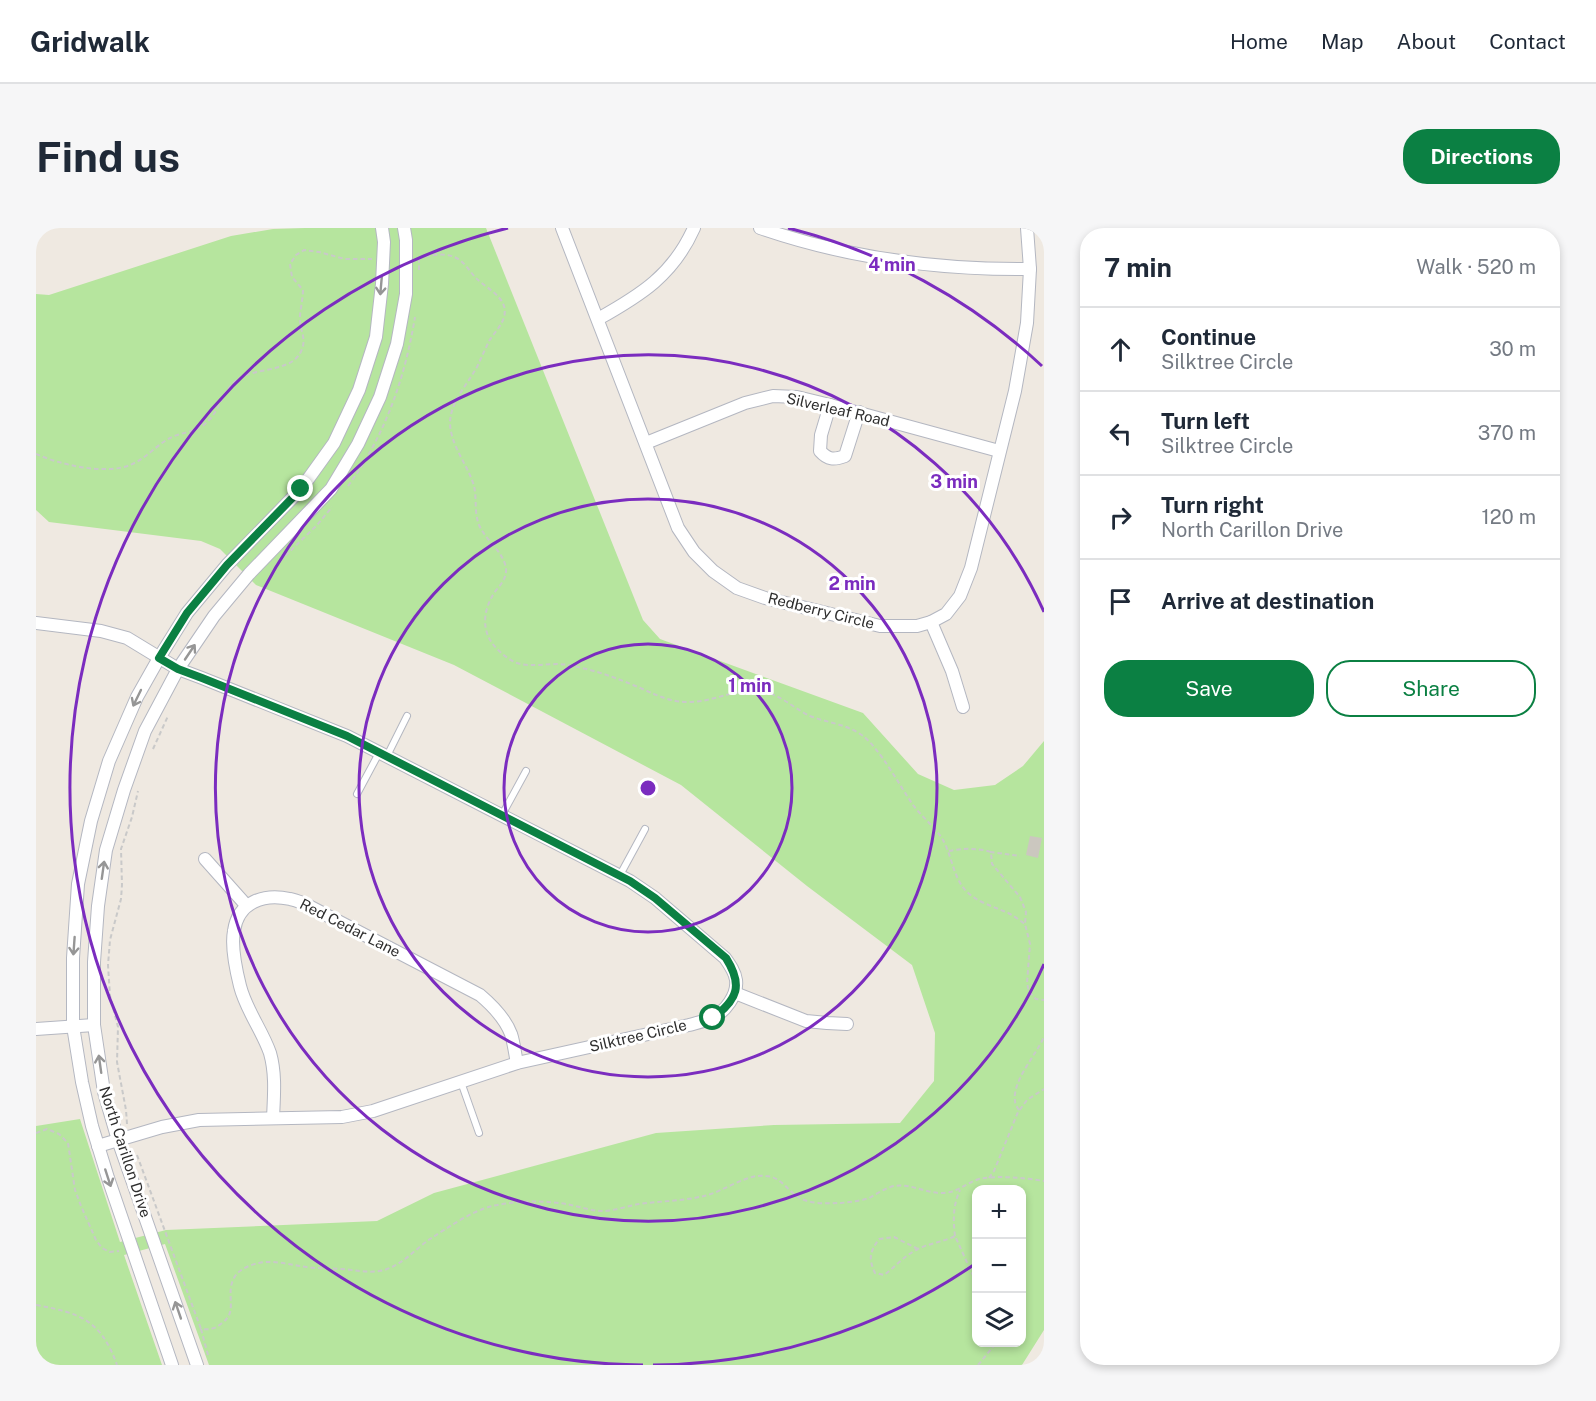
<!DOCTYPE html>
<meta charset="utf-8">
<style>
:root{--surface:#fff;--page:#f6f6f7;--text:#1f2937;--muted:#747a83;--line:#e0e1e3;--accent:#0b8043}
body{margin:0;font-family:"Public Sans",sans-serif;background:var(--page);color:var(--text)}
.controls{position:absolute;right:18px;bottom:18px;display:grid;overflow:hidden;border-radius:12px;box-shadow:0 3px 9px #0003}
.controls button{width:54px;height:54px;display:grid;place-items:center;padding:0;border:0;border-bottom:2px solid var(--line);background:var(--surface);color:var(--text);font:30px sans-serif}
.stop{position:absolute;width:18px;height:18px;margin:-14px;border:4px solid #0b8043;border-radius:50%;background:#fff}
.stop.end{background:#0b8043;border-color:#fff;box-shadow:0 2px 6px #0008}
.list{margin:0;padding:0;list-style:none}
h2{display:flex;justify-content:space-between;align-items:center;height:78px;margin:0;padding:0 24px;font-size:26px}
h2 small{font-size:20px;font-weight:400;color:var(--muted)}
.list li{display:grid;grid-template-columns:39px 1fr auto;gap:18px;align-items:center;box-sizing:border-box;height:84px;padding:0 24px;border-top:2px solid var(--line)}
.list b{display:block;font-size:22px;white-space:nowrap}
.list p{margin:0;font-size:20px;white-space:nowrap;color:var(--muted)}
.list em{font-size:20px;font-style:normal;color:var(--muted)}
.actions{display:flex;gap:12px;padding:18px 24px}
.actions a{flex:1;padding:14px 0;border:2px solid var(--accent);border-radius:24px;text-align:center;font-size:21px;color:var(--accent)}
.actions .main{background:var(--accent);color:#fff}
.icon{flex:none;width:33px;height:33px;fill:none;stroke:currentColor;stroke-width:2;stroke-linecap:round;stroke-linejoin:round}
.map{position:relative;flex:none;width:1008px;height:1137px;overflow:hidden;border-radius:24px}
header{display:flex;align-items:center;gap:36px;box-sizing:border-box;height:84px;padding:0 30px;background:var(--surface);border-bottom:2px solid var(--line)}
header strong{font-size:28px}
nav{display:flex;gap:33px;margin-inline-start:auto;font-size:21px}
.intro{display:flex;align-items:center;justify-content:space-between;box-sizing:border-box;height:144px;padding:0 36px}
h1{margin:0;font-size:42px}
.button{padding:15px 27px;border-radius:24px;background:var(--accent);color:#fff;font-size:21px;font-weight:700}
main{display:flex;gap:36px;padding:0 36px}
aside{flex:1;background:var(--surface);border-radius:24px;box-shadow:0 3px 9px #0003}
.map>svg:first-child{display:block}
.green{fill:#b6e59e;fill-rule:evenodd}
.building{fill:#cbc7bf}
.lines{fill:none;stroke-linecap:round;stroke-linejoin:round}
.service-casing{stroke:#b4b7c1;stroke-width:8}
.minor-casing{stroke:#b4b7c1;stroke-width:14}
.path{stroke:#c9c9c9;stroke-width:2;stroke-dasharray:4.5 3;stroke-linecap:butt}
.service{stroke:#fff;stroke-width:6}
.minor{stroke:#fff;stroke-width:12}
.oneway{stroke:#969696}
.route{stroke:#0b8043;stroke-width:8}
.ring{fill:none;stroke:#7b2cbf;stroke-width:3}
.labels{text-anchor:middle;stroke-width:6;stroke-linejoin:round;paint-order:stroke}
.street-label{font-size:15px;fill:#2e2e2e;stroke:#fff}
.centre{fill:#7b2cbf;stroke:#fff;stroke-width:3}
.ring-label{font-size:18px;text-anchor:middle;font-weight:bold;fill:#7b2cbf;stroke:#fff;stroke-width:6;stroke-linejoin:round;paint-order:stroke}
</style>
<header>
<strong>Gridwalk</strong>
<nav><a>Home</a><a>Map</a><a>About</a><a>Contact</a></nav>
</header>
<div class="intro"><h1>Find us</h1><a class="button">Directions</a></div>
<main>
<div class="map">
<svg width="1008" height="1137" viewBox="0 0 1008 1137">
<rect width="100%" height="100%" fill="#efe9e1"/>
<path class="green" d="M269,0H450L607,392L624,411L827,485L882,546L918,562L959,557L987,538L1008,513V1102L986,1137H173L129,1016L88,1027L126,1137H0V898L44,891L84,1014L130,1002L341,993L398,965L620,905L738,897L864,895L898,853L899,805L876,737L771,658L645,557L418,437L220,357L184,321L165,313L13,294L0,282V66L13,67L195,8L237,1ZM940,962H986V1114H940Z"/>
<path class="building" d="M994,608L1006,610L1002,630L990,627Z"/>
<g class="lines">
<defs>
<g id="service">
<path d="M351,528L371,488"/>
<path d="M321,566L343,525"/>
<path d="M466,587L490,543"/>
<path d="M584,647L609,601"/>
<path d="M425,854L443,905"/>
</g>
<g id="minor">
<path d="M526,0L642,300L658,324L677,343L701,360L729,370L844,398H881L895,394L910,386L924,368L935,340L979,163L991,95L994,41L991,0"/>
<path d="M724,0C811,30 902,42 994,41"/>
<path d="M562,91C605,67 637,47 658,0"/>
<path d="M794,177L785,207L784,223C792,232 798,232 809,228L823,184"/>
<path d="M610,215L709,175L737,168L761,169L794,177L963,223"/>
<path d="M895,394L916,443L927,479"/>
<path d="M0,395L65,403L91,410L142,441L166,450L311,508L594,653L619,670L689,730C694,737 699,744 700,752C702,767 689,784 676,790C669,793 660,795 653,797L481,835L337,883L306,889L163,892L126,899L62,918"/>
<path d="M169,631L210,677"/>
<path d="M699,765L770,793L791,795L811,796"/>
<path d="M0,801L58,797"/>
<path d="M237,890C238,868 240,846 234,825C226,802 210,782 204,758C200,742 195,718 198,703C202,674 228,665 254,671C260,672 266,675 271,677L444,767C457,778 469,790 475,806C478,815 479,826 481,835"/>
<path d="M136,1137L72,950L56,898L46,854L37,798V730L42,656L55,593L73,533L101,469L123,430L151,385L191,337L265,261L298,215L323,162L340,109L346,56L348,14L346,0"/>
<path d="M161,1137L82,912L68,864L58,797V734L62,678L70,622L88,562L109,503L142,441L178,388L213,346L295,261L322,216L344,169L361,116L370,66V12L368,0"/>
</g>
</defs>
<use href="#service" class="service-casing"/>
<use href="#minor" class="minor-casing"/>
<g class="path">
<path d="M382,30C396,27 413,23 425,33C431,38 435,45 440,50C449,59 464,66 468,78C472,92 460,102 453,113C449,122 445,130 441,139C431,157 415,173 414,194C414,217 432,237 438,258C441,271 438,284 443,297C450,313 467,323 470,340C471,351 464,357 458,365C450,378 446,393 452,408C457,419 469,430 481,435C497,440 515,434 532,437C554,441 576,448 597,457C615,464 631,474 651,474C677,475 702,458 729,464C746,468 759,481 774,488C792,495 811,496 827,508C844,521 864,558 877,577C886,589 899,599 907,612C916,628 917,649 930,663C941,674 956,678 970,684C977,687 983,692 989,696L994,716L991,755L993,764L1000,771L1008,772"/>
<path d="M383,42V30"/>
<path d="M0,226C25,237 69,247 94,237C110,231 121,216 136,209C147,204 160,204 170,195C184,183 186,162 202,151C219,139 258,145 266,121C270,112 265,103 264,94C263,86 267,72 267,62L256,49L254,36L260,27L268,22L283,24L309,31H336"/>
<path d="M312,258C349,208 369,150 379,89"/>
<path d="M244,333L281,297L296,279"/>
<path d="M117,521L132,488"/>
<path d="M913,623C926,620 943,620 955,624L956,636L984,669L990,684L989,696"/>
<path d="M954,624L984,628"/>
<path d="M983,882C981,879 979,876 979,873C976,853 1000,827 1008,809"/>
<path d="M91,896L90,882L81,834L82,799L74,768L72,737L74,712L85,671L86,657L85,621L96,589L102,563"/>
<path d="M0,905L11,901L23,906L32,915L39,962L45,978L60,1012L66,1020L74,1024L83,1023"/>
<path d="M101,927L165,1101"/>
<path d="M953,950L958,943L982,884L991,872L1008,861"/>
<path d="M919,1008C917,992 917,977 924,962"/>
<path d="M882,1021L858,1009L843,1011C834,1024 832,1030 839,1045L848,1047C859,1039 869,1027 882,1021C894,1015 907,1014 919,1008L940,1054"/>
<path d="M0,1077C44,1085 65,1092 81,1137"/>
<path d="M172,1127L165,1101C173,1102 180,1101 186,1095C202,1084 190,1068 197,1052C201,1042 213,1037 223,1035C237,1032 251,1036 264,1038C278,1041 292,1040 306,1041C319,1042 331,1045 343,1043C364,1040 378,1022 394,1011C411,1000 436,983 456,978C479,973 506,972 530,976C542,978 554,983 567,983C577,983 592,978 603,976C625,973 647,973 668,968C687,964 711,945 730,948C746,949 751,963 764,970C776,977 792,975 805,975C814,974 824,973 833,970C841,966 849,960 858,958C875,955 891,966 908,965C922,964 930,955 943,951C962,947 989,950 1008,953"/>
<path d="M942,1137L961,1114"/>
</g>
<use href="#service" class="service"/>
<use href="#minor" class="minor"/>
</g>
<defs><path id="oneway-shaft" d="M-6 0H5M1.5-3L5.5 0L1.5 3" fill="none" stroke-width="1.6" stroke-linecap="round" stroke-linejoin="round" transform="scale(1.5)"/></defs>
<g class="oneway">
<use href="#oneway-shaft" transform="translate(345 58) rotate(95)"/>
<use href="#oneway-shaft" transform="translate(154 424) rotate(-56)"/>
<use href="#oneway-shaft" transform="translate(101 470) rotate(116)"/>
<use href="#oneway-shaft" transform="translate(67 642) rotate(-82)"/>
<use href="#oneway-shaft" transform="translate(38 718) rotate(94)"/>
<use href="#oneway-shaft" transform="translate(64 836) rotate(-98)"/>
<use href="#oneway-shaft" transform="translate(72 950) rotate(72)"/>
<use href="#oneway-shaft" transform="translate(142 1082) rotate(-109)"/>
</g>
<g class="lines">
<path class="route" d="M265,261L191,337L151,385L123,430L142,441L166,450L311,508L594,653L619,670L690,730C707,757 702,771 677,790"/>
</g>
<g class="ring">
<circle cx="612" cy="560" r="144"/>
<circle cx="612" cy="560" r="289"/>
<path d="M1008 736A433 433 0 1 1 1008 384"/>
<path d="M939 1036A577 577 0 0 1 617 1137M607 1137A577 577 0 0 1 472 0M752 0A577 577 0 0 1 1006 138"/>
</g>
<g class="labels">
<g class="street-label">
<text transform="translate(802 182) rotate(13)" y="5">Silverleaf Road</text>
<text transform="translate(785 383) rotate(14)" y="5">Redberry Circle</text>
<text transform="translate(314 700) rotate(27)" y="5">Red Cedar Lane</text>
<text transform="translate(602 808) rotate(-13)" y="5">Silktree Circle</text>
<text transform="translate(89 924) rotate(72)" y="5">North Carillon Drive</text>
</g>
</g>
<circle cx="612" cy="560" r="9" class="centre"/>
<g class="ring-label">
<text x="856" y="43">4 min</text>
<text x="918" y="260">3 min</text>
<text x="816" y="362">2 min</text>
<text x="714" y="464">1 min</text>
</g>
</svg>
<div class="controls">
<button>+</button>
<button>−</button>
<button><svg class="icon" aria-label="layers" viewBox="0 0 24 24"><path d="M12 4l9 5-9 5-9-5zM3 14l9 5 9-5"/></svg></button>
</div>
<div class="stop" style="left:677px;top:790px"></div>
<div class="stop end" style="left:265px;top:261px"></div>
</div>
<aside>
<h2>7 min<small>Walk · 520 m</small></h2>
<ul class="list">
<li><svg class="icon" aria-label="ahead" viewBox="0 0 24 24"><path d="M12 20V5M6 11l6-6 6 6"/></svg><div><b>Continue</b><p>Silktree Circle</p></div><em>30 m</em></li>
<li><svg class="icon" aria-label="left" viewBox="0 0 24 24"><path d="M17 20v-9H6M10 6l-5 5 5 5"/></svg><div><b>Turn left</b><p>Silktree Circle</p></div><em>370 m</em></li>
<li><svg class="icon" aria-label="right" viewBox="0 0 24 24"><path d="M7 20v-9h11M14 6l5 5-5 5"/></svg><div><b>Turn right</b><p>North Carillon Drive</p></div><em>120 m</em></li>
<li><svg class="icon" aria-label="arrive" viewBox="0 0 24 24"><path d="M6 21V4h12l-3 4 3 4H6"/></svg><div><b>Arrive at destination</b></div></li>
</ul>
<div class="actions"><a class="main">Save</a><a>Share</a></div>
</aside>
</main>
